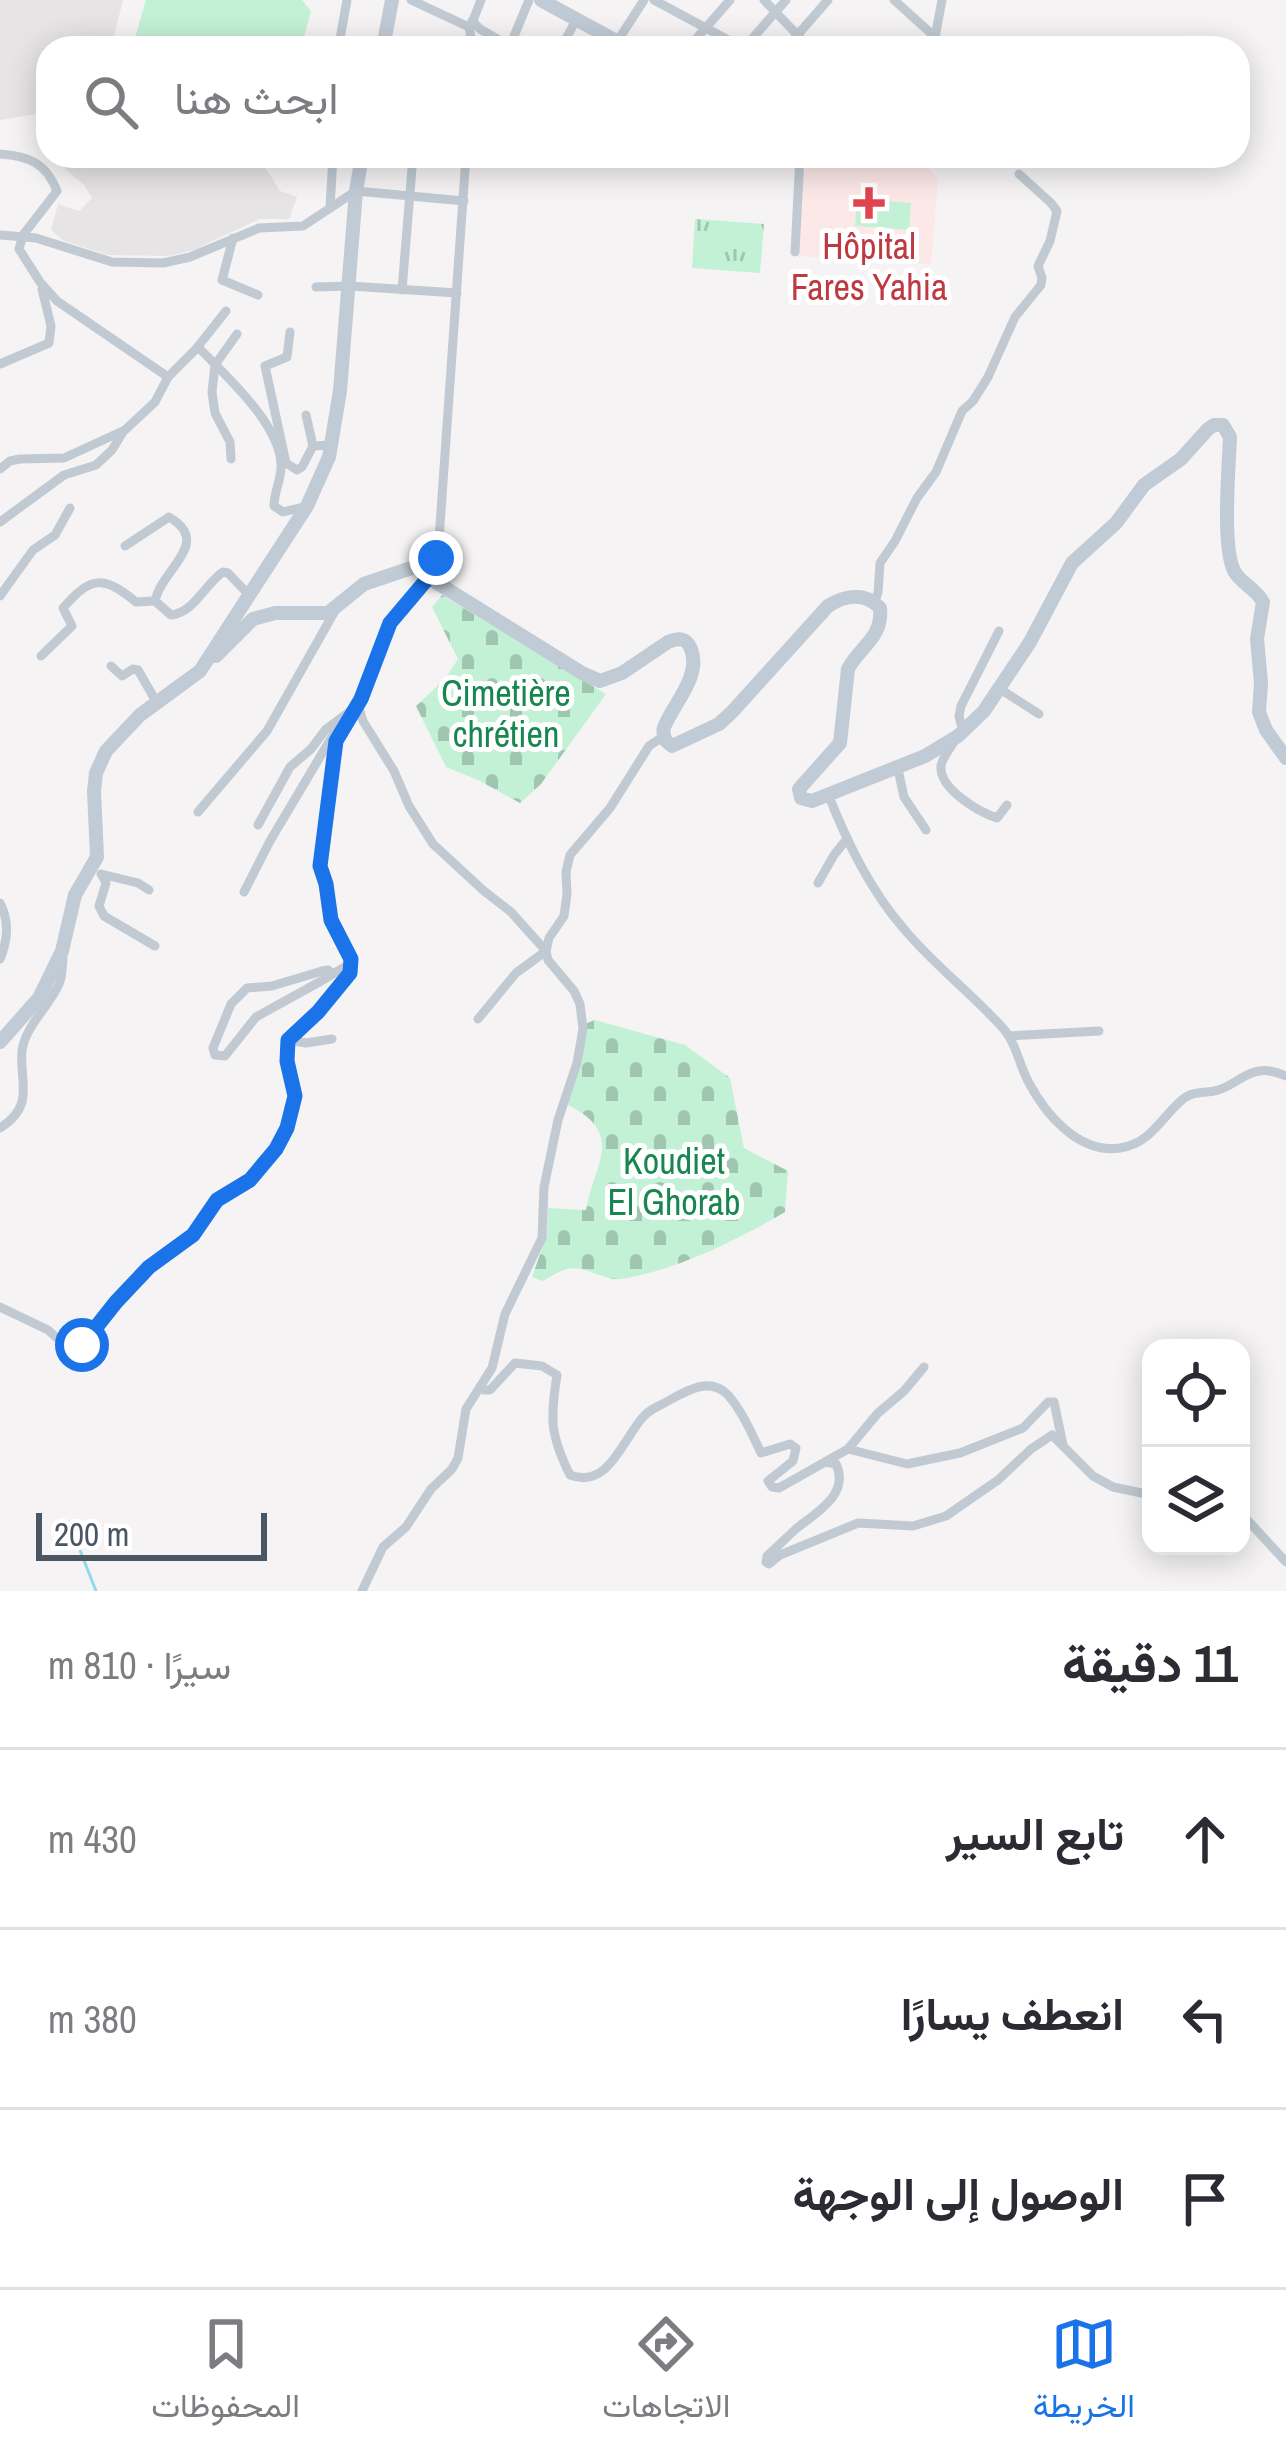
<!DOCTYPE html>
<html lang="ar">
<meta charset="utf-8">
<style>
:root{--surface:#fff;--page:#f2f2f3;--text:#2b2b33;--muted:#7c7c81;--line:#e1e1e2;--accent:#1a73e8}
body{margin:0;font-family:"Archivo Narrow",Vazirmatn,sans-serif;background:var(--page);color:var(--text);direction:rtl}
.controls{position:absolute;right:36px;bottom:36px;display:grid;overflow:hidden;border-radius:24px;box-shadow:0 6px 30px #0003}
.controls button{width:108px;height:108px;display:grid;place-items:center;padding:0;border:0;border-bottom:3px solid var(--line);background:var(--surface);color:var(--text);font:60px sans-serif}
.scale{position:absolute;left:36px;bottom:30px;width:231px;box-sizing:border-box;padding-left:12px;border:6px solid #4a5661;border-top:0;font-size:33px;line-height:42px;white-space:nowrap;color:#4a5661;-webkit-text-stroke:9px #fff;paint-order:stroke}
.stop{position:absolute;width:36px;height:36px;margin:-27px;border:9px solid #1a73e8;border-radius:50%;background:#fff}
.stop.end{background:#1a73e8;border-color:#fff;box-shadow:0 3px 12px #0008}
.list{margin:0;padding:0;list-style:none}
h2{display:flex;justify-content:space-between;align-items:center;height:156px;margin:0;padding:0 48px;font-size:51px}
h2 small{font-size:39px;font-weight:400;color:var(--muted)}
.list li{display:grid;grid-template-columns:78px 1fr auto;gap:36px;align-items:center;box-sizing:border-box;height:180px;padding:0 48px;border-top:3px solid var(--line)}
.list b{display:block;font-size:45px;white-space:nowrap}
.list em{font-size:39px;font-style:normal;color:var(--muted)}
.icon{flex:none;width:66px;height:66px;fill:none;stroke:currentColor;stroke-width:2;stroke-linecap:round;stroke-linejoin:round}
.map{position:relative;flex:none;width:1286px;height:1591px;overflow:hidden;direction:ltr}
.search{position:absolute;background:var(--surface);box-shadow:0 6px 30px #0003;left:36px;right:36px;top:36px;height:132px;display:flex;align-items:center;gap:30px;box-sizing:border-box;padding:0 42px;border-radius:36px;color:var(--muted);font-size:45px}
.sheet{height:696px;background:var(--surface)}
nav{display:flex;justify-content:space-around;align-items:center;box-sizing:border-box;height:168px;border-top:3px solid var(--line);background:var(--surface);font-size:33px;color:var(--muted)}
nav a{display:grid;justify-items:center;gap:6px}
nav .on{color:var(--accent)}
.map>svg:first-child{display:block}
.education{fill:#e6e4e5}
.medical{fill:#fce8e6}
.grass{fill:url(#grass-tufts)}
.cemetery{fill:url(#cemetery-stones)}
.garden{fill:#c3f1d5}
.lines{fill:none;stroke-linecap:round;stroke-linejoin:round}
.stream{stroke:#90daee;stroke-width:3}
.street{stroke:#c1cad2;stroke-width:9}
.secondary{stroke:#c1cbd6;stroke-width:14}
.route{stroke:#1a73e8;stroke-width:15}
.health-dot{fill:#e0444e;stroke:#fff;stroke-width:4.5}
.labels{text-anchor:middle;stroke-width:10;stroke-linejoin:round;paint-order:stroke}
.health-label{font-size:36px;fill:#be3a42;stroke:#fff}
.park-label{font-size:36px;fill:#17864f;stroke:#fff}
</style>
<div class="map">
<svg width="1286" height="1591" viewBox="0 0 1286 1591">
<defs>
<pattern id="grass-tufts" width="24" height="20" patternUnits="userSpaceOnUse" patternTransform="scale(3)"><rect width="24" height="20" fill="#c3f1d5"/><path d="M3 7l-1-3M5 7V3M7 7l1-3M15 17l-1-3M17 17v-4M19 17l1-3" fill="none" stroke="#a0c6b0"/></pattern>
<pattern id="cemetery-stones" width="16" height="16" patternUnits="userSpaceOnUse" patternTransform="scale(3)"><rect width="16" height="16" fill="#c3f1d5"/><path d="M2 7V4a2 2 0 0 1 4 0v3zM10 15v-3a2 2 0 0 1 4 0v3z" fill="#a0c6b0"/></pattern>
</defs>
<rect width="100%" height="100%" fill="#f5f3f3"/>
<g class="education">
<path d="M0,0H123L111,48H48V112L0,120Z"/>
<path d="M66,156H231L264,165L280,191L297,197L289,219H259L194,250L169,256L108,255L64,241L51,230L58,204L79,211L92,198L84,185L65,169Z"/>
</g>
<path class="medical" d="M806,156H915L938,178L931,264L797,256L803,192L800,172H805Z"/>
<path class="grass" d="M695,219L764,224L760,273L692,268Z"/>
<g class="cemetery">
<path d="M442,595L606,694L541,784L520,803L478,780L446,767L416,706L445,679L458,659L432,607Z"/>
<path d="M595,1020L685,1045L730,1078L744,1148L788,1171L785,1212C739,1239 675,1271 621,1279C604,1281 586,1265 567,1269C559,1271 549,1278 542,1281L532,1277L547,1235L548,1208L586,1210C594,1163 626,1134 568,1105L582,1062L587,1023Z"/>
</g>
<g class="garden">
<path d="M146,0H302L311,11L301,48H132Z"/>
<path d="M857,199L911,203L909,230L855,226Z"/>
</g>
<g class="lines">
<path class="stream" d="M69,1522L96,1591"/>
<g class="street">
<path d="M411,0L469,27"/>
<path d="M654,0L743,48"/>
<path d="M764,0L810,48"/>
<path d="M894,0L935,37"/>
<path d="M472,21L480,29L513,48"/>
<path d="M472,23L481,0"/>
<path d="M469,27L473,48"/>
<path d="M342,44L340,39L347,0"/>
<path d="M510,46L529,0"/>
<path d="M561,48L576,20"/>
<path d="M613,48L644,0"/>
<path d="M688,48L730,0"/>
<path d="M744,48L786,0"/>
<path d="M786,48L828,0"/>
<path d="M933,48L942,0"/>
<path d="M0,154C29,156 46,163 57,191L23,235L19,249L40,282L57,301L168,377"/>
<path d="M330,208L333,156"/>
<path d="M0,235L36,238L112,262L163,263L190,257L259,228L303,226L356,191L464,201"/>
<path d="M233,238L222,280L258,295"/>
<path d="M795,252L800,156"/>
<path d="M316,287L350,286L457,293"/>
<path d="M402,290L413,156"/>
<path d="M290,332L287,357L265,366L286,463L297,470L302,467L313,446L331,445"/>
<path d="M198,347C225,375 284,427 281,469C280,482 274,493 274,506L283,512L307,506"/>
<path d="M0,364L49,343L51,326L42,289"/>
<path d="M306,415L313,446"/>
<path d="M231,459L230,442L215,413L212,392L215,365L237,334"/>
<path d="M0,469L10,461L20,459L64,458L125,430L155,402L168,377L196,349L226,311"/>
<path d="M0,522L64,475L96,465L112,450L123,432"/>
<path d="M125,546L169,517C213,543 162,568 155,601L171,615C195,612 204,585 223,572L228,573L249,595"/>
<path d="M443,561L439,539L466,156"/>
<path d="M0,596L33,550L55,535L70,508"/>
<path d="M874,602L878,593L880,563L895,541L917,498L936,472L962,411L973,401L988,377L1015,317L1041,285L1042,278L1038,266L1050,241L1057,211L1051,203L1019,174"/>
<path d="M41,656L72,626L63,608C91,576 103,575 136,602L155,601"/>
<path d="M111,666L122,676L133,669L138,670L157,703"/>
<path d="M1000,689L1039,714"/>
<path d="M358,705L363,721L394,771L409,806L433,844L484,891L511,912L546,951L516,973L478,1019"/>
<path d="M963,731L959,716L961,706L999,631"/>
<path d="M955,740C951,747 942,758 941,766C939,789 979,812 997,818L1007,805"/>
<path d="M898,769L904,797L926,830"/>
<path d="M828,794C847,842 870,890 904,929C933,964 970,992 1001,1026C1016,1041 1019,1065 1029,1083C1046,1115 1079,1154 1120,1148C1151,1144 1162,1116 1183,1099C1193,1090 1207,1094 1218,1090C1233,1086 1244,1073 1259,1071C1268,1069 1278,1073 1286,1076"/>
<path d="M198,812L267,731L336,609"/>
<path d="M258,825L290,767L311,749L326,729L349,712"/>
<path d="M101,874L138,883L149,890"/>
<path d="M102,875L106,883L99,906L104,916L155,946"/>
<path d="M818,883L834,855L846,840"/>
<path d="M244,892L270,841L336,730"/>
<path d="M0,903C10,922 8,940 0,959"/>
<path d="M333,974L328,970L322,971L272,986L247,988L231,1004L213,1048L215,1055L225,1056L256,1017L323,980L351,963"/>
<path d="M1009,1036L1099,1031"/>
<path d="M288,1040L306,1043L332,1039"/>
<path d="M0,1128C36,1105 19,1082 22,1051C25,1026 49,1007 59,984C63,975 62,966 63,956"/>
<path d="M0,1307L48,1330L69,1349L77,1350L116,1302L149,1266L193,1235L217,1200L250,1180L264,1166L287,1128L294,1108V1083L287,1061L288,1040L318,1012L349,973L351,959L331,920L326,884L320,866L336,741L361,699L390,623L428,578"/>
<path d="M480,1387L484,1390H490L515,1363L542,1366L557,1375C550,1418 550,1435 570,1475C609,1490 623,1438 644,1416C651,1408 660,1406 668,1401C686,1391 710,1376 728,1395C742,1411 752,1434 761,1453L790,1444L796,1448L793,1461L768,1481L772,1487L779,1488L848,1449L907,1464L960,1453L1023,1428L1048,1402H1054L1063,1445"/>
<path d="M848,1449L878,1413L904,1391L924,1367"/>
<path d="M825,1462L836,1464C850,1494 817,1512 797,1528C787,1537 777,1547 767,1556L766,1562L769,1564L780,1555L858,1523L913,1526L946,1516L998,1480L1031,1449L1052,1435L1093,1476L1113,1487L1151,1495"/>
<path d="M1241,1513L1286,1562"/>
<path d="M362,1591L383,1547L406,1527L431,1489L452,1469L458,1458L466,1409L492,1368L505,1314L542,1238L544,1187L558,1120L577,1063L583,1029L580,1004L574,991L548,960L546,951L549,938L564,916L567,894L566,872L570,855L610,808L649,746L664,736"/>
</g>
<g class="secondary">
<path d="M541,0L629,48"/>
<path d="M383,48L392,0"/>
<circle cx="435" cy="569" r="11"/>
<path d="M434,581L582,673L600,681L622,673L668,642C679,638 686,637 691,649C701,674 677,700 667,721C662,731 663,729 665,740L672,746L719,724L732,712L828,606C845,595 865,592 880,608C883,638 860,646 848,669L840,743L799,789L801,798L812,801L925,756L958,736L984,711L1030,642L1072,563L1116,523L1144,485L1181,459L1208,429L1214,425H1223L1230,437C1229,464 1221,555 1236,574C1244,585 1256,589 1263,602L1257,639L1261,683L1259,712L1266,730L1286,758"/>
<path d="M216,656L253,619L275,613H328L364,584L426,563"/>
<path d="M0,1042L39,998L62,951L75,895L97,857L94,791L96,773L106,751L140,715L200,671L307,506L329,457L340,391L356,191L362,156"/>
</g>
</g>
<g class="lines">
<path class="route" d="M82,1345L116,1302L149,1267L193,1235L217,1200L250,1180L276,1149L287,1128L295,1096L287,1061L288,1040L318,1012L350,973L351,959L331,920L326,884L320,866L336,741L361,699L390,623L428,578L424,571L426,563L436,558"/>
</g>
<path class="health-dot" d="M863 185h12v12h12v12h-12v12h-12v-12h-12v-12h12z"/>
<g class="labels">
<g class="health-label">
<text x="869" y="259">Hôpital<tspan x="869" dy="41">Fares Yahia</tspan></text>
</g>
<g class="park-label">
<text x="506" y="706">Cimetière<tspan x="506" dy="41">chrétien</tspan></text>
<text x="674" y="1174">Koudiet<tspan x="674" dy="41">El Ghorab</tspan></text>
</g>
</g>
</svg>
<div class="controls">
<button><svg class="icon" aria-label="locate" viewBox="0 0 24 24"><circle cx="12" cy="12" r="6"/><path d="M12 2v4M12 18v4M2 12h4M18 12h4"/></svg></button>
<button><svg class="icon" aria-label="layers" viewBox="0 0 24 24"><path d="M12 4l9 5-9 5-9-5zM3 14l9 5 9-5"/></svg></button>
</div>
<div class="scale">200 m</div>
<div class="stop" style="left:82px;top:1345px"></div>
<div class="stop end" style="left:436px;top:558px"></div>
<div class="search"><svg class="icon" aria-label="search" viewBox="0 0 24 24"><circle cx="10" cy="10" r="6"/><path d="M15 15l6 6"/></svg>ابحث هنا</div>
</div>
<section class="sheet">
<h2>11 دقيقة<small>سيرًا · 810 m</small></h2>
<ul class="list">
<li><svg class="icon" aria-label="ahead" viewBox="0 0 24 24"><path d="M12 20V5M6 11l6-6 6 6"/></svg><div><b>تابع السير</b></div><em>430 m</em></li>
<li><svg class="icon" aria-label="left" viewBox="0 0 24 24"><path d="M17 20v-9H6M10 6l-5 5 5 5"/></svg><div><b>انعطف يسارًا</b></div><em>380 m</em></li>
<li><svg class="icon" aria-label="arrive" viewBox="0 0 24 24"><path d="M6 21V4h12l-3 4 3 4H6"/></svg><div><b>الوصول إلى الوجهة</b></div></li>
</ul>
</section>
<nav>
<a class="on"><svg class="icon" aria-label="map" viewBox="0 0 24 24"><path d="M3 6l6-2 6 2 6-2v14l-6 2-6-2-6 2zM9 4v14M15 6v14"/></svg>الخريطة</a>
<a><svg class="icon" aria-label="directions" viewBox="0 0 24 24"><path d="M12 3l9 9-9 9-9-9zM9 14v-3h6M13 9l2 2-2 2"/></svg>الاتجاهات</a>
<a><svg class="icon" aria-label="saved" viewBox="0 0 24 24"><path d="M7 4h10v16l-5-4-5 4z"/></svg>المحفوظات</a>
</nav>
